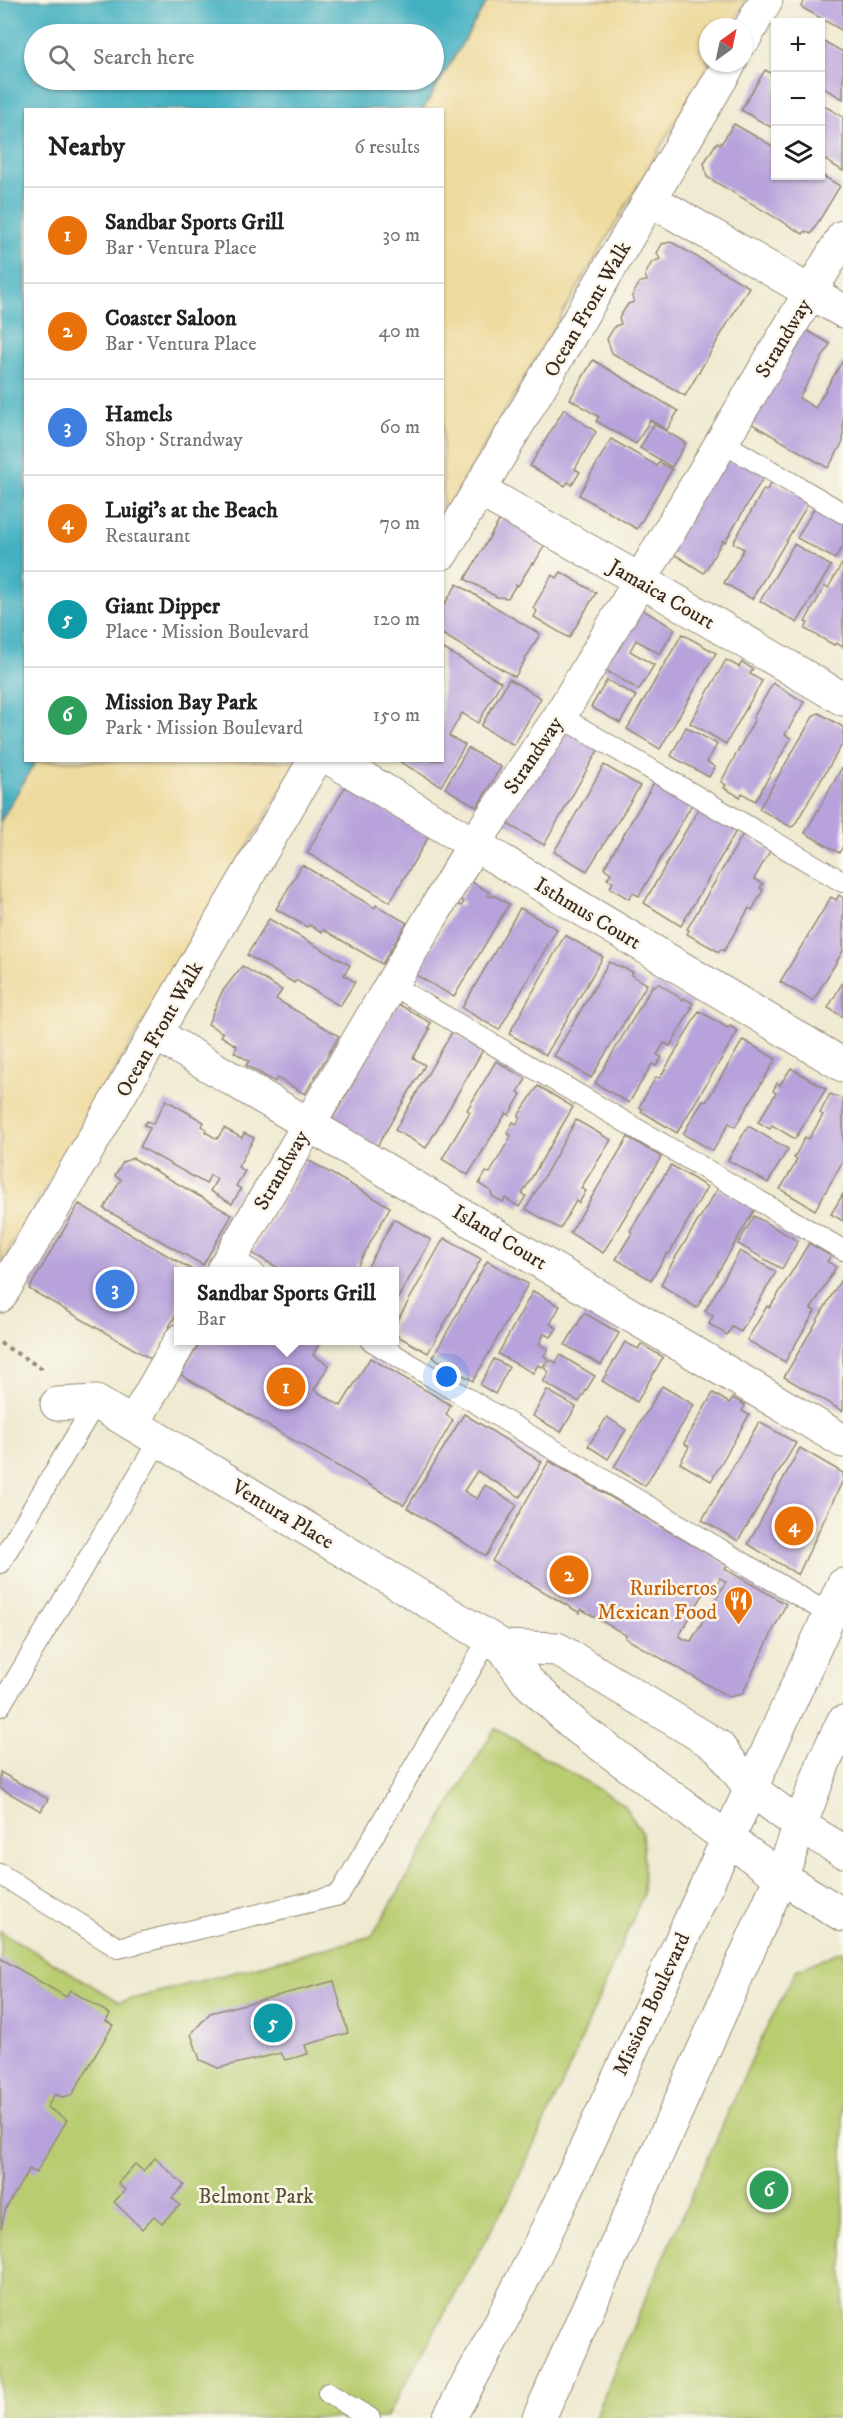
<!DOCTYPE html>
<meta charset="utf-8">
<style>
:root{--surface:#fff;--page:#f2f2f2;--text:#222;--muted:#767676;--line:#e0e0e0;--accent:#b45309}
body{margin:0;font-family:"IM FELL DW Pica",serif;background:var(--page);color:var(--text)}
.controls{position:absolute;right:18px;top:18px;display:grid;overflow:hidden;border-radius:0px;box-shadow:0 2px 4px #0004}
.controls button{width:54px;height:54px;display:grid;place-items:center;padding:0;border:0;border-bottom:2px solid var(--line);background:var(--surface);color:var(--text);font:30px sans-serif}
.compass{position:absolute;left:699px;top:18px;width:54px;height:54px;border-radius:50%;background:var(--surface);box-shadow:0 2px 4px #0004;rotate:33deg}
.you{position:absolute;left:447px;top:1377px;width:21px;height:21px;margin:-15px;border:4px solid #fff;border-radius:50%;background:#1a73e8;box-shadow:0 0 0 9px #1a73e833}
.badge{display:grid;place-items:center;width:39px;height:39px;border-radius:50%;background:var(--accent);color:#fff;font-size:20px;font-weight:700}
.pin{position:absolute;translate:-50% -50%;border:3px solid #fff;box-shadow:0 2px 6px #0006}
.popup{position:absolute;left:174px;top:1267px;width:225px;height:78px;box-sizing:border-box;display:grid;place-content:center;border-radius:0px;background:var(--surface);filter:drop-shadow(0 2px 4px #0005);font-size:20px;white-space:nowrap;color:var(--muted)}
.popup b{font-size:22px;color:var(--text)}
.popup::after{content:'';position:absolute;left:50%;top:100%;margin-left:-12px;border:12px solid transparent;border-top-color:var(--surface)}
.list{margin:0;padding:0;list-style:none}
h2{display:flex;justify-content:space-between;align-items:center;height:78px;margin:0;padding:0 24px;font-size:26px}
h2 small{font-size:20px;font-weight:400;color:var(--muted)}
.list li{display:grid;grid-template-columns:39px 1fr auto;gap:18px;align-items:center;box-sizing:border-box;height:96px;padding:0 24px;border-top:2px solid var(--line)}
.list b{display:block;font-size:22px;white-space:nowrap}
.list p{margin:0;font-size:20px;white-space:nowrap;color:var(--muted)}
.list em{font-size:20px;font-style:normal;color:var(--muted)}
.icon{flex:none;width:33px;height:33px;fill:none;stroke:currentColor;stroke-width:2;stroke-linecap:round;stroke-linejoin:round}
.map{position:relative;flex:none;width:843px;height:2418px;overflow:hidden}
.search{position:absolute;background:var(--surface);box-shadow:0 2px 4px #0004;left:24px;top:24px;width:420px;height:66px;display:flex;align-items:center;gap:15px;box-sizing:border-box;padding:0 21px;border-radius:33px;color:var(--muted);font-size:22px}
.panel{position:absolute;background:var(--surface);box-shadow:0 2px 4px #0004;left:24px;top:108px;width:420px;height:654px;border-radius:0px}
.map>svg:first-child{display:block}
.green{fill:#b8cc6f;stroke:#7a7b46;stroke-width:1.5}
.sand{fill:#eeda9e;stroke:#94825e;stroke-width:1.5}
.water{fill:#43b0c1;stroke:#3f6d70;stroke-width:1.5;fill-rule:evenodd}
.building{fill:#b7a2db;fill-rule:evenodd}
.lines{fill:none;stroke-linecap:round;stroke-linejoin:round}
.lane-casing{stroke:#958a78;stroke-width:22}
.street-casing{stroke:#958a78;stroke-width:35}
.secondary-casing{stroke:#958a78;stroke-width:35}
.primary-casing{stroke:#958a78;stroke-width:35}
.path{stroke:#958a78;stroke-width:4;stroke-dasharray:4.5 4.5;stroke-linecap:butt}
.lane{stroke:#fff;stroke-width:20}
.street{stroke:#fff;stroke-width:33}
.secondary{stroke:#fff;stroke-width:33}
.primary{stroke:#fff;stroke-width:33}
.labels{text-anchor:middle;stroke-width:5;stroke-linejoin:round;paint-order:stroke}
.street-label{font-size:21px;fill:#3b2a1e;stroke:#fbf7ec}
.food-label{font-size:21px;fill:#c56008;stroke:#fbf7ec;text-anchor:end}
.park-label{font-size:21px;fill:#5a5232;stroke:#fbf7ec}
</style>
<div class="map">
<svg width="843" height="2418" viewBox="0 0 843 2418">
<rect width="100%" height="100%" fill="#fbf7ec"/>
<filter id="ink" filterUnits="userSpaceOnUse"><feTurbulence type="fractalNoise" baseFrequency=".0167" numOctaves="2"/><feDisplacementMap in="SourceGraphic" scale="12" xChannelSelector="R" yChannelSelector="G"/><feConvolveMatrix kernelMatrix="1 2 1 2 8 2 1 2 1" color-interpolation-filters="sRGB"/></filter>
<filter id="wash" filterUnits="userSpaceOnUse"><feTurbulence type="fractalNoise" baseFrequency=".008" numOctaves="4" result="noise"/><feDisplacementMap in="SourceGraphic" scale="24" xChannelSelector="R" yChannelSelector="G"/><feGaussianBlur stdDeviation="1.35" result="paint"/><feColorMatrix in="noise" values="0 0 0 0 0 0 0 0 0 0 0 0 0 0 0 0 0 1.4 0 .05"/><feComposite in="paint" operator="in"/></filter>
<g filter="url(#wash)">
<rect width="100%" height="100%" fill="#efead1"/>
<g class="green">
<path d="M495,1728L622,1803L642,1832L644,1866L643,1895L565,2078L509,2198L386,2418H0V1931L120,2002L372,1936Z"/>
<path d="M841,1951L843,1952V2418H595L629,2336L759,2043L796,1970Z"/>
</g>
<g class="sand">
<path d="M488,0H747L731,27H708V63H710L443,516L442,110H423Z"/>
<path d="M36,761H298L0,1265V822Z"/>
</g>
<path class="water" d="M0,0H488L423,109L26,110V760L36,761L0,822ZM34,34H434V80H34Z"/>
<g id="blocks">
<g class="building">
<path d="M805,0H843V31L801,7Z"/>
<path d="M820,39L843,52V99L820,86Z"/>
<path d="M765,70L776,76V130L741,110Z"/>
<path d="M820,103L843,117V171L820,157Z"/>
<path d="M734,124L776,148V176L820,174L840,186L811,234L805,231L803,234L707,177L704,163L717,142L721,144Z"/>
<path d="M671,242L749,287L685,396L612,353L607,339L615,326L621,324L619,318L628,304L634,302L632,296L640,282L647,281L645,275L652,262L660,259L657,253L662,244Z"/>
<path d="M796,324L830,344L799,398L815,408L843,360V442L828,468L742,418Z"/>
<path d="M593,360L678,411L667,430L650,420L636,444L596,421L599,417L570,399Z"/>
<path d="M564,409L596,432L575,469L580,472L572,485L568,482L565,486L530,466Z"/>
<path d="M654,424L686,443L672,467L640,448Z"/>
<path d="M611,439L657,466L659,462L672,469L637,529L579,495Z"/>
<path d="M724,448L766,473L725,542L723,540L704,573L669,551Z"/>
<path d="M772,482L811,499L752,599L724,583L744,549L733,543L764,489L766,491Z"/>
<path d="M816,505L843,521V546L835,559L797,538Z"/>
<path d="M502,516L548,539L534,564L532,563L518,586L516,585L508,598L497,597L465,579Z"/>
<path d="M794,544L831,566L797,623L760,601Z"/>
<path d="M843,562V647L836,643L834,645L805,629L808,623L805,622L825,586L828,588Z"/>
<path d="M561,572L596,593L569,638L534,617L537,611L533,608L552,575L557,578Z"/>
<path d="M457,584L540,634L515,677L442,634V608Z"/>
<path d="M638,607L675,629L660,654L636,640L630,651L654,665L639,690L602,668Z"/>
<path d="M682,634L716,653L660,749L627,729Z"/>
<path d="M442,648L501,682L478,723L462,713L449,736L465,745L441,786L397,760H442Z"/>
<path d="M726,660L739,667L742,662L753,669L750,674L762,681L726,744L690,723Z"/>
<path d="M509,679L541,698L514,745L481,726Z"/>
<path d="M607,680L636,696L620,723L591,707Z"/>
<path d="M773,683L804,702L785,735L791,738L755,801L742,793L740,797L724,788L726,785L721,782L755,719L753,718Z"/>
<path d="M819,713L843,727V743L794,826L791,827L759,809L814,715Z"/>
<path d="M562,723L601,745L544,845L504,822Z"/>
<path d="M686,727L717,744L707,762L715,767L709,777L671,756Z"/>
<path d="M468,748L501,767L477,807L445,788Z"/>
<path d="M604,765L640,786L587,871L554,852Z"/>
<path d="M843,766V846L839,853L805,833Z"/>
<path d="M656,779L694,801L639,896L633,893L629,899L610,888L613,882L607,879L611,873L604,868Z"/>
<path d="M345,787L429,836L390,902L307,853Z"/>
<path d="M700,806L738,828L681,926L644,903Z"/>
<path d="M743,834L770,851L754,879L763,884L760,888L763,890L752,910L749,908L724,951L721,949L719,952L687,934L689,930L687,929Z"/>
<path d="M302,865L375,908L376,905L407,923L382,964L324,930L322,932L309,925L307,927L276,909Z"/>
<path d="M470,881L489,892L488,895L492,897L493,895L509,904L454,997L416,975L457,904L461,906L464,902L460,899Z"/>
<path d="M839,895L843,898V951L813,1001L780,982L831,897L836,900Z"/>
<path d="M520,908L557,929L499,1030L462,1008Z"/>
<path d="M269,919L350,965L344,975L355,982L340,1006L296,980L294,983L247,955Z"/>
<path d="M565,935L603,957L546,1055L509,1034Z"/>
<path d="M609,962L633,972L631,975L647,984L591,1078L554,1056Z"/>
<path d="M242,966L282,990L276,999L339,1036L305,1094L277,1078L275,1082L246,1065L249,1061L234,1052L237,1046L221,1036L223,1033L208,1024L222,992Z"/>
<path d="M843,982V1017L828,1008Z"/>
<path d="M658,983L683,1000L684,998L693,1003L690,1007L692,1008L670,1046L664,1043L657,1055L662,1057L656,1066L652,1064L629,1103L595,1083L653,985L656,986Z"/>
<path d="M398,1004L431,1023L428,1028L430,1029L413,1058L425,1065L376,1148L331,1121L356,1078L354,1076Z"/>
<path d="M699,1011L728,1028L730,1026L738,1031L677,1133L641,1111L643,1109L639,1107L656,1077L660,1078Z"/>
<path d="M452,1032L483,1050L426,1148L395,1130Z"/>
<path d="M743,1040L776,1059L735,1127L729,1123L713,1151L683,1134L703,1100L706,1102Z"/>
<path d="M496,1061L526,1079L518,1092L521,1094L509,1115L506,1113L468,1175L442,1159L470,1112L467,1110Z"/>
<path d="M791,1068L826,1089L795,1139L772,1125L770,1129L758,1122L776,1093L773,1091L777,1083L780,1085Z"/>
<path d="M538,1086L573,1107L522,1194L526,1196L519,1207L505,1198L503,1202L492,1196L491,1191L479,1184L486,1172L490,1173L511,1136L507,1133L513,1122L517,1124L520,1117L518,1116Z"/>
<path d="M830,1094L843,1099V1161L815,1210L780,1189L793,1168L797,1159L794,1158L805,1137L809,1139L823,1115L820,1113Z"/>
<path d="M166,1100L204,1122L202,1126L206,1129L205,1132L217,1139L224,1128L242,1138L244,1133L254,1138L238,1167L245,1171L236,1186L241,1189L232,1204L210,1191L217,1179L210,1175L206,1184L140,1147L150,1128L144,1125L147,1121L153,1124Z"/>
<path d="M576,1120L611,1140L581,1188L586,1191L579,1203L576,1201L560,1229L526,1209Z"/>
<path d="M748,1126L788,1149L768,1183L728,1160Z"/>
<path d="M628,1137L661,1157L603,1253L570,1233Z"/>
<path d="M133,1158L232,1215L203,1265L104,1209L121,1179L115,1176L123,1162Z"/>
<path d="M306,1159L390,1207L354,1272H285L252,1253Z"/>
<path d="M671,1165L707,1187L669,1254L667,1253L651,1280L616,1259L632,1233L630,1231Z"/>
<path d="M718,1188L755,1209L697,1308L661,1285L669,1268Z"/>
<path d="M843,1194V1221L831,1214Z"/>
<path d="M79,1204L196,1272H178V1311L151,1359L29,1289Z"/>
<path d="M754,1216L798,1241L782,1269L738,1244Z"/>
<path d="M394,1219L431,1240L394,1305V1272H365Z"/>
<path d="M444,1238L481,1259L428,1353L394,1334V1327Z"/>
<path d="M809,1243L831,1256L827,1261L836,1267L811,1309L815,1311L785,1362L747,1340L767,1306L769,1308L776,1298Z"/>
<path d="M740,1251L776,1272L741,1332L732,1327L727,1335L709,1324L713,1316L705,1311Z"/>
<path d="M487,1261L528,1284L473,1381L433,1357Z"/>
<path d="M843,1276V1409L842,1411L784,1377Z"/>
<path d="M533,1291L560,1306L550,1324L557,1328L551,1337L544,1334L539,1344L548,1349L544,1356L548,1359L543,1367L538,1365L533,1373L498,1354Z"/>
<path d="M584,1313L619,1333L601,1365L565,1345Z"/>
<path d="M201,1340H321L313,1355L329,1365L314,1390L341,1406L370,1358L451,1405L446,1415L453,1420L404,1505L181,1375Z"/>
<path d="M625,1342L638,1349L641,1344L663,1357L637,1402L602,1381Z"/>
<path d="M560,1355L595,1376L579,1402L543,1382L549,1372L545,1369L551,1360L556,1363Z"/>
<path d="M494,1359L509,1367L495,1394L480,1385Z"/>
<path d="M662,1386L694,1405L645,1486L614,1467Z"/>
<path d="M547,1390L576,1407L561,1432L533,1416Z"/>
<path d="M713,1393L729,1403L733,1398L745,1405L742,1411L749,1415L711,1481L680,1463L689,1447L684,1443Z"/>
<path d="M464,1414L542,1462L520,1497L477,1471L464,1491L477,1499L485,1485L517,1505L486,1556L407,1508Z"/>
<path d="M607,1417L626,1430L608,1459L588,1446Z"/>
<path d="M759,1422L796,1443L738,1541L702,1520Z"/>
<path d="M800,1448L843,1473V1480L798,1575L748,1544Z"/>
<path d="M549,1461L727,1565L725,1569L786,1604L742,1694L729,1697L625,1638L626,1635L581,1609L580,1613L492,1561ZM720,1578L726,1582L691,1641L684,1639L679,1636L708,1586L714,1589Z"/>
<path d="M0,1772L48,1799L41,1811L0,1788Z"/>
<path d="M0,1958L66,1997L70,1990L110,2014L106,2021L113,2025L72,2095L62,2097L55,2094L47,2107L67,2120L36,2173L29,2169L6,2208L1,2228Z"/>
<path d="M334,1981L348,2033L305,2045L308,2054L285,2060L281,2053L218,2068L200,2060L191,2034L210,2013Z"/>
<path d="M155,2158L184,2185L172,2198L180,2205L162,2223L154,2216L142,2229L114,2202L125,2190L118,2183L135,2164L143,2171Z"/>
</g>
</g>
</g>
<g filter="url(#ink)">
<use href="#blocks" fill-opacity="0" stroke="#958a78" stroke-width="1.5"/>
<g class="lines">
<defs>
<g id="lane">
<path d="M722,442L843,513"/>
<path d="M560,716L843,882"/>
<path d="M392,985L843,1250"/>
<path d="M230,1257L254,1272"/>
<path d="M370,1340L829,1614"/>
<path d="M0,1563L96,1402"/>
<path d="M0,1706L159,1440"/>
<path d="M0,1874L118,1948L339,1895L489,1638"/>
<path d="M328,2393L370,2418"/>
</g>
<g id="street">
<path d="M744,39L766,0"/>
<path d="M651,200L843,311"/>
<path d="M481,491L640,580L843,699"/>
<path d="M442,553L730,63"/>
<path d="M333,760L843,1065"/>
<path d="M156,1034L843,1441"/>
<path d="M222,1272L474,844L560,716L843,237"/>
<path d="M0,1296L54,1207L315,760"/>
<path d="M57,1404L96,1402L489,1638L503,1647L527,1681L577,1727L728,1839"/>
<path d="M133,1424L181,1340"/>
<path d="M503,1647L557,1649L718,1746L751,1789"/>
</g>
<g id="secondary">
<path d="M449,2418C554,2232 637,2033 728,1839"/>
<path d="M539,2418L781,1877"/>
</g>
<g id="primary">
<path d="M843,1585L728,1839L781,1877L843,1915"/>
<path d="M751,1789L799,1825L843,1851"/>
<path d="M781,1877L824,1762L843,1722"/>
</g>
</defs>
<use href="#lane" class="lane-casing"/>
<use href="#street" class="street-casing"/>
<use href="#secondary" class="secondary-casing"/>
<use href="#primary" class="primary-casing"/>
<path class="path" d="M0,1343L41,1368L43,1373"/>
<use href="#lane" class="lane"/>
<use href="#street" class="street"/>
<use href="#secondary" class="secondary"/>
<use href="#primary" class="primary"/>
</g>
</g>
<defs>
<symbol id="restaurant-pin" viewBox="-11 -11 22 30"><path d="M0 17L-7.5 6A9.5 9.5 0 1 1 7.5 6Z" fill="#e8710a" stroke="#fbf7ec"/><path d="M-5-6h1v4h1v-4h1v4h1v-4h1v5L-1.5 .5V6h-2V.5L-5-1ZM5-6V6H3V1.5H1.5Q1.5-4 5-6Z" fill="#fff"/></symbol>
</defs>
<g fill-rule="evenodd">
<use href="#restaurant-pin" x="722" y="1584" width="33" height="45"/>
</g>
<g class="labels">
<g class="street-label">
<text transform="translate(587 309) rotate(-60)" y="7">Ocean Front Walk</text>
<text transform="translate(783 338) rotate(-59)" y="7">Strandway</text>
<text transform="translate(662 594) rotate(30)" y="7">Jamaica Court</text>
<text transform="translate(533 755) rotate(-56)" y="7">Strandway</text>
<text transform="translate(588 913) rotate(31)" y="7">Isthmus Court</text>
<text transform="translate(159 1029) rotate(-60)" y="7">Ocean Front Walk</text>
<text transform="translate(281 1170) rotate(-60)" y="7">Strandway</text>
<text transform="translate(500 1237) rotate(31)" y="7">Island Court</text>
<text transform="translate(283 1514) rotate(31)" y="7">Ventura Place</text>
<text transform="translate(651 2004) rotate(-65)" y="7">Mission Boulevard</text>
</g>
<g class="food-label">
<text x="717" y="1595">Ruribertos<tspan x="717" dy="24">Mexican Food</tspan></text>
</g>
<g class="park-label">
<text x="256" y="2203">Belmont Park</text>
</g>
</g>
</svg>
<div class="controls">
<button>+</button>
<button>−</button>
<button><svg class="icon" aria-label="layers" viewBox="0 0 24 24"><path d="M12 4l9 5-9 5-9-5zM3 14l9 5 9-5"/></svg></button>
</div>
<svg class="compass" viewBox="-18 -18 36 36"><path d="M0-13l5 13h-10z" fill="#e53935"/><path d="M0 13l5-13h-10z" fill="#767676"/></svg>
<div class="you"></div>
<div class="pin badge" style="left:286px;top:1387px;background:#e8710a">1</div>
<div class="popup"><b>Sandbar Sports Grill</b>Bar</div>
<div class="pin badge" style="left:569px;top:1575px;background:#e8710a">2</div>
<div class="pin badge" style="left:115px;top:1289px;background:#3f7fe0">3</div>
<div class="pin badge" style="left:794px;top:1526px;background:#e8710a">4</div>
<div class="pin badge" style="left:273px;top:2023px;background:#0f9aa8">5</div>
<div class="pin badge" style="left:769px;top:2190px;background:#2e9e5b">6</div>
<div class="search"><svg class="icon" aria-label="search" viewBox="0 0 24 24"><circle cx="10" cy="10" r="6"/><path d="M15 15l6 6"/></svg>Search here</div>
<section class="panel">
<h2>Nearby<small>6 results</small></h2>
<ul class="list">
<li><span class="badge" style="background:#e8710a">1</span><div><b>Sandbar Sports Grill</b><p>Bar · Ventura Place</p></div><em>30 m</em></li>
<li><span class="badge" style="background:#e8710a">2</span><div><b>Coaster Saloon</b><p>Bar · Ventura Place</p></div><em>40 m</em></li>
<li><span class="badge" style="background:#3f7fe0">3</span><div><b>Hamels</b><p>Shop · Strandway</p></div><em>60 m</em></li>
<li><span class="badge" style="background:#e8710a">4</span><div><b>Luigi's at the Beach</b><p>Restaurant</p></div><em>70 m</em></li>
<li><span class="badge" style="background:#0f9aa8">5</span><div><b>Giant Dipper</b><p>Place · Mission Boulevard</p></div><em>120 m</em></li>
<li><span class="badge" style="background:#2e9e5b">6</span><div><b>Mission Bay Park</b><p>Park · Mission Boulevard</p></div><em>150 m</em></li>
</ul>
</section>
</div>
